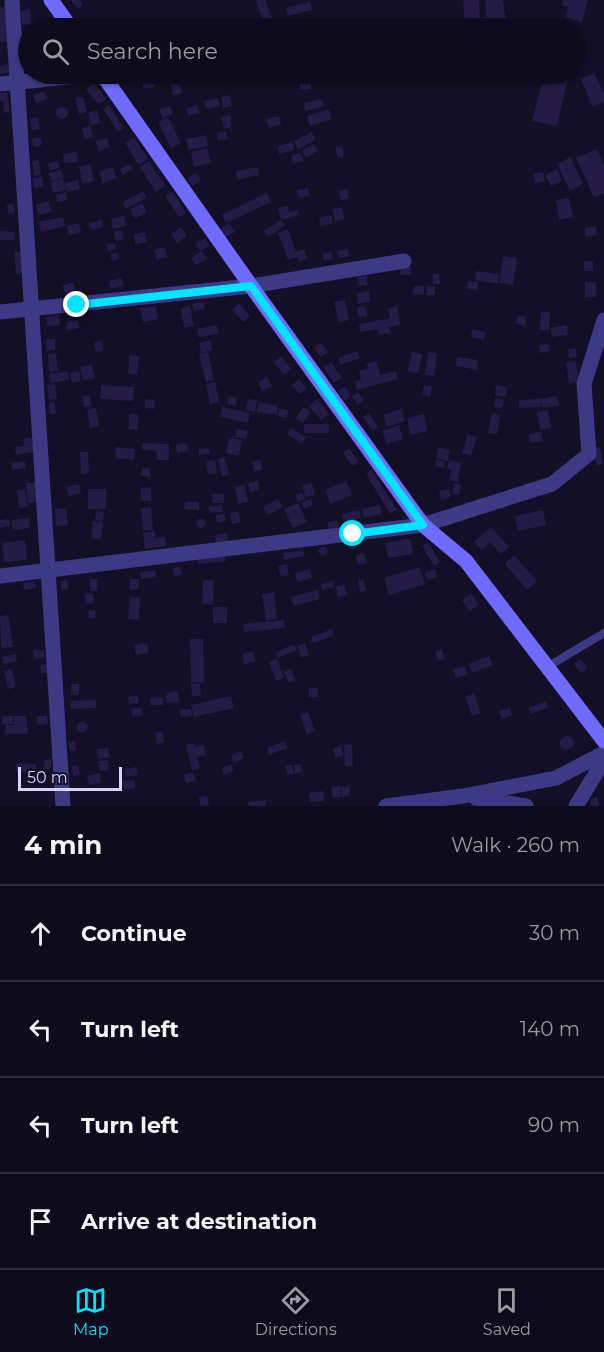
<!DOCTYPE html>
<meta charset="utf-8">
<style>
:root{--surface:#0e0b1c;--page:#1c1929;--text:#f1f3f6;--muted:#9b9ba3;--line:#2e2b3b;--accent:#00e5ff}
body{margin:0;font-family:Montserrat,sans-serif;background:var(--page);color:var(--text)}
.scale{position:absolute;left:18px;bottom:15px;width:104px;box-sizing:border-box;padding-left:6px;border:3px solid #d9d4ff;border-top:0;font-size:16px;line-height:21px;white-space:nowrap;color:#d9d4ff;-webkit-text-stroke:4px #130f26;paint-order:stroke}
.stop{position:absolute;width:18px;height:18px;margin:-14px;border:4px solid #00e5ff;border-radius:50%;background:#fff}
.stop.end{background:#00e5ff;border-color:#fff;box-shadow:0 2px 6px #0008}
.list{margin:0;padding:0;list-style:none}
h2{display:flex;justify-content:space-between;align-items:center;height:78px;margin:0;padding:0 24px;font-size:26px}
h2 small{font-size:20px;font-weight:400;color:var(--muted)}
.list li{display:grid;grid-template-columns:39px 1fr auto;gap:18px;align-items:center;box-sizing:border-box;height:96px;padding:0 24px;border-top:2px solid var(--line)}
.list b{display:block;font-size:22px;white-space:nowrap}
.list em{font-size:20px;font-style:normal;color:var(--muted)}
.icon{flex:none;width:33px;height:33px;fill:none;stroke:currentColor;stroke-width:2;stroke-linecap:round;stroke-linejoin:round}
.map{position:relative;flex:none;width:604px;height:806px;overflow:hidden}
.search{position:absolute;background:var(--surface);box-shadow:0 2px 4px #0004;left:18px;right:18px;top:18px;height:66px;display:flex;align-items:center;gap:15px;box-sizing:border-box;padding:0 21px;border-radius:33px;color:var(--muted);font-size:22px}
.sheet{height:462px;background:var(--surface)}
nav{display:flex;justify-content:space-around;align-items:center;box-sizing:border-box;height:84px;border-top:2px solid var(--line);background:var(--surface);font-size:16px;color:var(--muted)}
nav a{display:grid;justify-items:center;gap:3px}
nav .on{color:var(--accent)}
.map>svg:first-child{display:block}
.building{fill:#241b47}
.lines{fill:none;stroke-linecap:round;stroke-linejoin:round}
.lane{stroke:#3d3a85;stroke-width:8}
.street{stroke:#3d3a85;stroke-width:15}
.secondary{stroke:#6f6bff;stroke-width:15}
.route{stroke:#00e5ff;stroke-width:8}
</style>
<div class="map">
<svg width="604" height="806" viewBox="0 0 604 806">
<rect width="100%" height="100%" fill="#130f26"/>
<g class="building">
<path d="M71,0H80L83,5L78,9Z"/>
<path d="M255,0H265L277,28H267Z"/>
<path d="M463,0H479L480,18L486,17L485,0H503L507,28H465Z"/>
<path d="M563,0H588L582,22L565,17L568,7L562,5Z"/>
<path d="M310,2L312,10L288,16L286,8Z"/>
<path d="M6,6L9,41L0,42V7Z"/>
<path d="M30,9L31,24L22,25L21,10Z"/>
<path d="M23,34H28V56H24Z"/>
<path d="M8,64L10,72L0,74V66Z"/>
<path d="M594,73L604,93V102L593,107L581,79Z"/>
<path d="M174,74H195L196,78L186,80L187,83L180,84L182,93L173,95L169,75Z"/>
<path d="M218,74H229V78L219,80Z"/>
<path d="M299,74H310L311,89L300,90Z"/>
<path d="M544,74H569L557,126L532,121Z"/>
<path d="M153,77L155,87L143,89L142,79Z"/>
<path d="M94,83L106,99L98,104L86,89Z"/>
<path d="M44,91L47,99L36,103L33,95Z"/>
<path d="M7,92L10,112L4,113L3,101L0,102V93Z"/>
<path d="M229,95L232,106L223,108L221,97Z"/>
<path d="M83,97L87,112L79,114L75,98Z"/>
<path d="M218,98L220,106L206,109L204,101Z"/>
<path d="M322,99L324,107L305,111L304,103Z"/>
<path d="M109,105L124,128L118,132L103,109Z"/>
<path d="M197,105L199,113L188,116L186,108Z"/>
<path d="M170,106L173,114L163,118L159,110Z"/>
<circle cx="62" cy="113" r="6"/>
<path d="M329,109L332,119L310,126L307,116Z"/>
<path d="M97,110L100,123L91,125L88,113Z"/>
<path d="M230,115L232,127L224,129L221,117Z"/>
<path d="M279,116L281,124L269,128L266,119Z"/>
<path d="M38,117L40,129L32,130L30,118Z"/>
<path d="M168,117L181,143L171,148L158,122Z"/>
<path d="M90,126L93,137L85,139L82,128Z"/>
<path d="M226,131L228,139L218,141L217,133Z"/>
<path d="M312,132L316,140L298,149L294,141Z"/>
<path d="M206,135L208,146L188,150L186,139Z"/>
<path d="M134,137L148,159L139,165L125,143Z"/>
<circle cx="37" cy="142" r="5"/>
<path d="M107,138L110,147L99,151L96,141Z"/>
<path d="M293,142L294,150L279,154L277,146Z"/>
<path d="M314,144L318,151L306,158L302,151Z"/>
<path d="M342,146L344,157L338,158L335,147Z"/>
<path d="M207,148L211,163L194,167L191,152Z"/>
<path d="M597,149L604,165V193L594,197L576,158Z"/>
<path d="M77,152L78,162L64,163L63,154Z"/>
<path d="M300,153L303,161L293,164L291,155Z"/>
<path d="M571,157L583,184L570,191L557,164Z"/>
<path d="M39,160L41,175L34,176L32,161Z"/>
<path d="M57,161L60,167L50,171L48,164Z"/>
<path d="M149,161L165,186L156,192L140,167Z"/>
<path d="M90,164L94,181L83,184L79,167Z"/>
<path d="M130,164L133,169L123,175L120,169Z"/>
<path d="M112,167L117,178L103,183L99,172Z"/>
<path d="M258,167L259,175L237,180L236,171Z"/>
<path d="M557,169L562,181L551,186L545,175Z"/>
<path d="M61,170L63,178L51,181L49,173Z"/>
<path d="M543,172L545,181L535,184L533,174Z"/>
<path d="M196,173L201,180L192,186L187,178Z"/>
<path d="M42,177L43,187L34,188L33,178Z"/>
<path d="M63,179L66,190L53,193L51,182Z"/>
<path d="M78,180L80,189L67,192L65,183Z"/>
<path d="M308,188L310,196L299,198L297,190Z"/>
<path d="M347,189L349,198L341,200L339,191Z"/>
<path d="M143,191L147,198L126,209L123,202Z"/>
<path d="M172,191L186,213L179,217L165,196Z"/>
<path d="M66,192L68,200L57,202L56,195Z"/>
<path d="M267,193L271,202L226,223L222,215Z"/>
<path d="M569,198L573,217L559,220L556,200Z"/>
<path d="M49,201L52,212L39,215L36,205Z"/>
<path d="M142,203L147,212L135,219L130,209Z"/>
<path d="M7,204H14V213L8,214Z"/>
<path d="M288,206L289,212L298,210L299,215L281,220L278,208Z"/>
<path d="M342,207L345,219L335,221L332,209Z"/>
<path d="M331,215L333,223L321,226L319,218Z"/>
<path d="M124,216L126,226L113,229L111,219Z"/>
<path d="M63,217L65,226L41,232L38,222Z"/>
<path d="M102,220L103,227L91,230L89,223Z"/>
<path d="M281,220L285,226L268,237L264,231Z"/>
<path d="M79,223L81,232L69,235L67,226Z"/>
<path d="M229,223L235,232L224,238L218,230Z"/>
<path d="M596,226L597,235L586,237L585,228Z"/>
<path d="M181,227L187,236L177,243L171,234Z"/>
<path d="M288,229L296,252L304,249L307,259L300,262L298,257L288,260L278,233Z"/>
<path d="M122,230L124,239L116,241L114,232Z"/>
<path d="M0,231L15,232L14,240H0Z"/>
<path d="M145,232L147,242L135,244L134,234Z"/>
<path d="M205,238L209,246L200,251L195,244Z"/>
<path d="M115,243L116,250L108,251L106,244Z"/>
<path d="M165,247L167,257L157,260L154,250Z"/>
<path d="M348,249L349,256L339,258L338,251Z"/>
<path d="M202,251L207,259L196,265L191,258Z"/>
<path d="M14,252H21L23,273L16,274Z"/>
<path d="M117,252L119,259L112,261L110,254Z"/>
<path d="M331,252L333,259L324,261L322,254Z"/>
<path d="M503,256L517,258L513,285L499,283Z"/>
<rect x="584" y="261" width="9" height="10"/>
<path d="M401,267H411V275H400Z"/>
<path d="M476,271L499,274L498,284L475,280Z"/>
<path d="M433,274H439L440,284H433Z"/>
<path d="M367,276V285L358,286L357,277Z"/>
<path d="M121,278L124,285L111,289L109,281Z"/>
<path d="M468,281L478,282L477,290L467,289Z"/>
<path d="M73,282L76,289L66,294L62,286Z"/>
<rect x="585" y="282" width="11" height="15"/>
<path d="M414,286H424V295L413,294Z"/>
<path d="M427,286L435,287V295H426Z"/>
<path d="M369,291L370,302L358,304L357,293Z"/>
<path d="M345,300L349,320L339,322L334,302Z"/>
<path d="M204,302L205,309L194,311L192,304Z"/>
<path d="M239,303L250,316L243,322L232,310Z"/>
<path d="M156,306L158,319L143,322L140,308Z"/>
<path d="M190,306L194,326L184,328L181,308Z"/>
<path d="M365,306L367,316L358,317L357,307Z"/>
<path d="M397,306L400,325L389,327L390,333L379,335L378,329L360,332L359,324L390,318L388,308Z"/>
<path d="M541,312H550L549,330H540Z"/>
<path d="M59,315L60,325L47,326L46,317Z"/>
<path d="M518,315L526,317L525,326L516,324Z"/>
<path d="M78,320L79,328L67,330L66,322Z"/>
<path d="M217,325L219,334L199,337L197,329Z"/>
<path d="M567,325L568,335L552,337L551,328Z"/>
<path d="M472,329L486,332L484,340L471,337Z"/>
<path d="M46,339H55V350L47,351Z"/>
<path d="M210,340L212,350L201,353L199,343Z"/>
<path d="M102,341L103,351L96,352L94,342Z"/>
<path d="M321,343L328,352L321,357L314,348Z"/>
<path d="M549,344L550,351L540,353L539,345Z"/>
<path d="M576,348L577,357L569,358L568,349Z"/>
<path d="M357,351L360,358L340,365L338,358Z"/>
<path d="M208,352L214,380L206,382L199,354Z"/>
<path d="M412,352L422,354L418,374L408,371Z"/>
<path d="M428,352L437,353L434,376L425,375Z"/>
<path d="M56,353L58,371L49,372L48,354Z"/>
<path d="M130,355L139,356L137,375L128,374Z"/>
<path d="M281,356L291,369L284,375L274,362Z"/>
<path d="M457,357L478,360L477,370L456,366Z"/>
<path d="M377,361L380,375L396,371L398,379L357,390L355,381L361,380L359,371L368,368L366,364Z"/>
<path d="M576,361L579,382L569,384L566,362Z"/>
<path d="M331,362L342,378L334,383L323,367Z"/>
<path d="M92,364L95,378L83,381L80,367Z"/>
<path d="M68,371L69,380L51,383L49,374Z"/>
<path d="M79,371L81,381L72,383L70,373Z"/>
<path d="M267,377L272,386L262,391L258,382Z"/>
<path d="M299,379L307,389L299,394L292,385Z"/>
<path d="M215,382L219,402L210,404L206,384Z"/>
<path d="M55,384L57,399L49,400L47,385Z"/>
<path d="M101,385L134,387L133,401L100,399Z"/>
<path d="M424,385L432,386L430,397L422,395Z"/>
<path d="M496,385L507,387L506,397L495,395Z"/>
<path d="M345,386L351,396L344,401L338,391Z"/>
<path d="M358,392L364,400L358,405L352,396Z"/>
<path d="M90,395L91,406L84,407L82,396Z"/>
<path d="M229,396L237,398L236,406L227,404Z"/>
<path d="M557,396L559,406L542,408L540,399Z"/>
<path d="M495,398L504,400L502,408L494,407Z"/>
<path d="M145,399L155,400L154,409L145,408Z"/>
<path d="M248,399L257,400L255,412L246,410Z"/>
<path d="M317,399L329,414L321,420L309,406Z"/>
<path d="M540,399L541,407L519,408V400Z"/>
<path d="M54,402L56,414H50L49,403Z"/>
<path d="M259,402L278,406L277,415L257,412Z"/>
<path d="M222,407L250,413L248,423L220,417Z"/>
<path d="M303,407L311,412L303,423L296,419Z"/>
<path d="M93,408H96L99,426L90,428L87,410Z"/>
<path d="M279,408L288,410L287,418L278,416Z"/>
<path d="M401,409L405,421L387,427L383,415Z"/>
<path d="M548,410L551,428L540,430L537,412Z"/>
<path d="M369,413L378,427L373,431L363,417Z"/>
<path d="M492,413L500,415L497,434L488,433Z"/>
<path d="M129,414H138V430L129,429Z"/>
<path d="M424,414L427,431L410,435L407,418Z"/>
<rect x="304" y="424" width="25" height="9"/>
<path d="M399,425L403,439L387,444L382,431Z"/>
<path d="M291,428L306,437L302,444L287,434Z"/>
<path d="M237,429L248,431L246,439L235,437Z"/>
<path d="M541,432L543,441L530,443L529,434Z"/>
<path d="M468,434L477,437L471,456L462,453Z"/>
<path d="M31,437L34,452L16,455L15,447L24,446L23,439Z"/>
<path d="M229,438L242,440L239,456L226,453Z"/>
<path d="M142,443L169,444V460H157V451L142,450Z"/>
<path d="M187,443L188,451L177,453L176,445Z"/>
<path d="M116,447L135,449L134,460L115,458Z"/>
<path d="M438,447L450,450L448,461L436,458Z"/>
<path d="M600,447L603,464L596,466L593,448Z"/>
<path d="M209,448L210,454L199,455V449Z"/>
<path d="M349,448L359,462L353,466L343,453Z"/>
<path d="M80,452H88L89,473L81,474Z"/>
<path d="M225,457L229,475L222,476L218,459Z"/>
<path d="M215,460L217,473L208,474L206,461Z"/>
<path d="M261,460L262,470L254,471L252,461Z"/>
<path d="M436,460L445,462L444,468L435,466Z"/>
<path d="M449,460L461,463L458,482L449,480L451,470L447,469Z"/>
<path d="M25,461L26,468L12,470L11,463Z"/>
<path d="M142,468H150V477L141,476Z"/>
<path d="M372,470L397,510L390,514L366,474Z"/>
<path d="M258,481L259,490L250,492L248,483Z"/>
<path d="M346,481L352,495L330,504L325,490Z"/>
<path d="M36,482L38,502L28,503L26,483Z"/>
<path d="M312,483L315,495L305,497L302,485Z"/>
<path d="M454,483L461,485L459,495L452,494Z"/>
<path d="M79,484L81,493L69,496L66,487Z"/>
<path d="M245,485L248,502L238,504L235,487Z"/>
<path d="M151,487V501H141V488Z"/>
<path d="M25,489L28,507L19,508L17,490Z"/>
<rect x="88" y="489" width="18" height="20"/>
<path d="M449,489L451,497L441,500L439,491Z"/>
<path d="M302,492L305,499L298,502L295,495Z"/>
<path d="M212,494H224V503H213Z"/>
<path d="M278,499L283,507L268,515L263,507Z"/>
<path d="M311,499L313,505L304,509L301,503Z"/>
<path d="M185,502H199V510L184,509Z"/>
<path d="M298,503L307,522L293,528L284,509Z"/>
<path d="M222,505V512L210,513L209,507Z"/>
<path d="M380,505L382,514L364,518L362,509Z"/>
<path d="M151,507L153,530L143,531L141,508Z"/>
<path d="M66,508L68,525L56,526L55,509Z"/>
<path d="M359,510L361,518L343,522L342,514Z"/>
<path d="M543,510L546,525L518,531L515,516Z"/>
<path d="M96,511L104,512L103,521L95,520Z"/>
<path d="M238,511L241,522L232,524L230,513Z"/>
<path d="M224,514L226,521L217,523L216,515Z"/>
<path d="M29,518L30,528L13,530L12,520Z"/>
<circle cx="201" cy="523" r="4.5"/>
<path d="M9,519L10,526L0,528V520Z"/>
<path d="M337,520L339,527L329,529L327,522Z"/>
<path d="M93,521L103,522L101,539L91,538Z"/>
<path d="M491,527L509,547L501,554L490,542L482,550L474,542Z"/>
<path d="M155,531V538L165,537L166,546L145,549L143,533Z"/>
<path d="M227,533L228,542L216,544L215,535Z"/>
<path d="M410,538L413,554L388,558L385,543Z"/>
<path d="M25,540L27,560L4,562L2,543Z"/>
<path d="M428,542L440,562L434,566L422,546Z"/>
<circle cx="323" cy="551" r="4.5"/>
<path d="M303,550L304,556L284,560L283,553Z"/>
<path d="M224,551L226,561L198,564L197,554Z"/>
<path d="M364,553L367,563L358,565L356,555Z"/>
<path d="M514,555L537,581L527,590L505,564Z"/>
<path d="M287,564L289,575L281,577L278,566Z"/>
<path d="M180,566L182,574L174,576L172,568Z"/>
<path d="M419,567L425,584L389,595L384,578Z"/>
<path d="M310,569L312,578L297,582L295,573Z"/>
<path d="M435,569L437,577L427,580L425,572Z"/>
<path d="M155,570L156,577L141,579L140,572Z"/>
<path d="M90,579H98L97,591H90Z"/>
<path d="M130,579H139V589L130,590Z"/>
<path d="M363,579L366,591L360,592L358,580Z"/>
<path d="M67,580L69,589L62,590L61,581Z"/>
<path d="M203,580H214L213,605L202,604Z"/>
<path d="M35,581L36,588L24,590L23,583Z"/>
<path d="M333,581L334,587L322,590L321,584Z"/>
<path d="M344,584L347,595L338,597L336,586Z"/>
<path d="M318,590L320,599L294,606L291,597Z"/>
<path d="M274,592L277,619L266,621L262,594Z"/>
<path d="M85,594H93L94,603L86,604Z"/>
<path d="M472,594L479,605L469,611L462,600Z"/>
<path d="M130,597L140,598L139,620L128,619Z"/>
<rect x="213" y="607" width="14" height="16"/>
<path d="M95,610L96,618H89L88,611Z"/>
<path d="M8,615L13,647L1,648L0,616Z"/>
<path d="M284,620L285,628L244,632L243,624Z"/>
<path d="M332,629L334,636L313,643L311,637Z"/>
<path d="M190,639H203L204,682L191,683Z"/>
<path d="M147,643L149,653L136,655L134,645Z"/>
<path d="M305,643L309,655L301,658L297,646Z"/>
<path d="M294,644L297,650L278,658L276,652Z"/>
<path d="M442,649L445,659L438,661L435,651Z"/>
<path d="M33,650H44L45,658L34,659Z"/>
<path d="M253,651L255,662L244,664L242,654Z"/>
<path d="M16,654L17,661L4,664L2,657Z"/>
<path d="M489,656L493,665L472,673L468,664Z"/>
<path d="M277,659L284,678L276,681L269,662Z"/>
<path d="M580,659L588,668L581,673L574,664Z"/>
<path d="M47,664L48,673H41L40,665Z"/>
<path d="M465,666L467,675L456,678L453,669Z"/>
<path d="M12,669L16,687L8,689L4,671Z"/>
<path d="M291,669L296,680L289,683L284,672Z"/>
<rect x="71" y="684" width="8" height="11"/>
<path d="M191,684H200L201,696H192Z"/>
<rect x="309" y="688" width="9" height="9"/>
<path d="M178,691L179,702L167,703L166,693Z"/>
<path d="M474,693L481,713L472,716L465,697Z"/>
<path d="M137,695L139,703L129,704L128,697Z"/>
<path d="M231,696L234,708L194,717L191,705Z"/>
<path d="M163,697V705H150V698Z"/>
<path d="M96,700V708L71,709L70,701Z"/>
<path d="M546,701L548,708L531,714L529,708Z"/>
<path d="M141,707L143,715L133,717L131,709Z"/>
<path d="M510,708L512,715L502,719L499,711Z"/>
<path d="M191,709L192,716L181,717L180,710Z"/>
<path d="M308,712L315,731L307,734L300,715Z"/>
<rect x="2" y="716" width="11" height="8"/>
<path d="M14,716H26L28,734H5L6,725H14Z"/>
<path d="M37,716H47L48,724L37,725Z"/>
<circle cx="82" cy="727" r="5.5"/>
<path d="M162,731L164,742L157,744L155,733Z"/>
<circle cx="567" cy="743" r="7"/>
<path d="M75,741L76,750L70,751L68,742Z"/>
<path d="M285,741L287,748L269,755L267,748Z"/>
<path d="M194,743L195,747L204,745L206,755L197,757L200,768L192,770L186,745Z"/>
<path d="M352,744L353,766H345L344,745Z"/>
<path d="M341,746L343,756L335,758L333,748Z"/>
<path d="M108,748L110,757L99,759L97,749Z"/>
<path d="M241,751L244,758L234,763L231,756Z"/>
<path d="M51,759V769H45L44,760Z"/>
<path d="M108,760L109,770L100,771L98,761Z"/>
<path d="M16,763L36,764V772H16Z"/>
<path d="M231,764L234,771L224,775L222,768Z"/>
<path d="M301,764L302,772L295,774L294,765Z"/>
<path d="M78,765L80,775L73,776L72,766Z"/>
<path d="M292,765L294,774L287,775L285,766Z"/>
<path d="M136,767L138,775L126,777L125,769Z"/>
<path d="M193,772L196,781L186,783L183,775Z"/>
<path d="M100,773L101,782L89,785L87,776Z"/>
<path d="M134,780L135,788L124,790L122,781Z"/>
<path d="M340,786L341,797L333,798L331,787Z"/>
<path d="M349,786L350,796L342,797L341,787Z"/>
<path d="M323,791L324,801L310,802L309,793Z"/>
<path d="M207,796L209,805L200,806L199,797Z"/>
<path d="M597,797L599,806H591L590,799Z"/>
<path d="M266,800V806H249L248,802Z"/>
</g>
<g class="lines">
<path class="lane" d="M547,667L604,633"/>
<g class="street">
<path d="M12,0L63,806"/>
<path d="M0,84L97,74"/>
<path d="M0,312L251,286L404,261"/>
<path d="M0,576L423,525L552,484L589,454L584,384L604,320"/>
<path d="M476,798L526,806"/>
<path d="M386,806L463,796L556,778L604,753"/>
<path d="M576,806L604,760"/>
</g>
<g class="secondary">
<path d="M51,0L71,28"/>
<path d="M102,74L251,286L423,525L466,561L604,741"/>
</g>
</g>
<g class="lines">
<path class="route" d="M77,305L251,286L423,525L353,534"/>
</g>
</svg>
<div class="scale">50 m</div>
<div class="stop" style="left:353px;top:534px"></div>
<div class="stop end" style="left:77px;top:305px"></div>
<div class="search"><svg class="icon" aria-label="search" viewBox="0 0 24 24"><circle cx="10" cy="10" r="6"/><path d="M15 15l6 6"/></svg>Search here</div>
</div>
<section class="sheet">
<h2>4 min<small>Walk · 260 m</small></h2>
<ul class="list">
<li><svg class="icon" aria-label="ahead" viewBox="0 0 24 24"><path d="M12 20V5M6 11l6-6 6 6"/></svg><div><b>Continue</b></div><em>30 m</em></li>
<li><svg class="icon" aria-label="left" viewBox="0 0 24 24"><path d="M17 20v-9H6M10 6l-5 5 5 5"/></svg><div><b>Turn left</b></div><em>140 m</em></li>
<li><svg class="icon" aria-label="left" viewBox="0 0 24 24"><path d="M17 20v-9H6M10 6l-5 5 5 5"/></svg><div><b>Turn left</b></div><em>90 m</em></li>
<li><svg class="icon" aria-label="arrive" viewBox="0 0 24 24"><path d="M6 21V4h12l-3 4 3 4H6"/></svg><div><b>Arrive at destination</b></div></li>
</ul>
</section>
<nav>
<a class="on"><svg class="icon" aria-label="map" viewBox="0 0 24 24"><path d="M3 6l6-2 6 2 6-2v14l-6 2-6-2-6 2zM9 4v14M15 6v14"/></svg>Map</a>
<a><svg class="icon" aria-label="directions" viewBox="0 0 24 24"><path d="M12 3l9 9-9 9-9-9zM9 14v-3h6M13 9l2 2-2 2"/></svg>Directions</a>
<a><svg class="icon" aria-label="saved" viewBox="0 0 24 24"><path d="M7 4h10v16l-5-4-5 4z"/></svg>Saved</a>
</nav>
